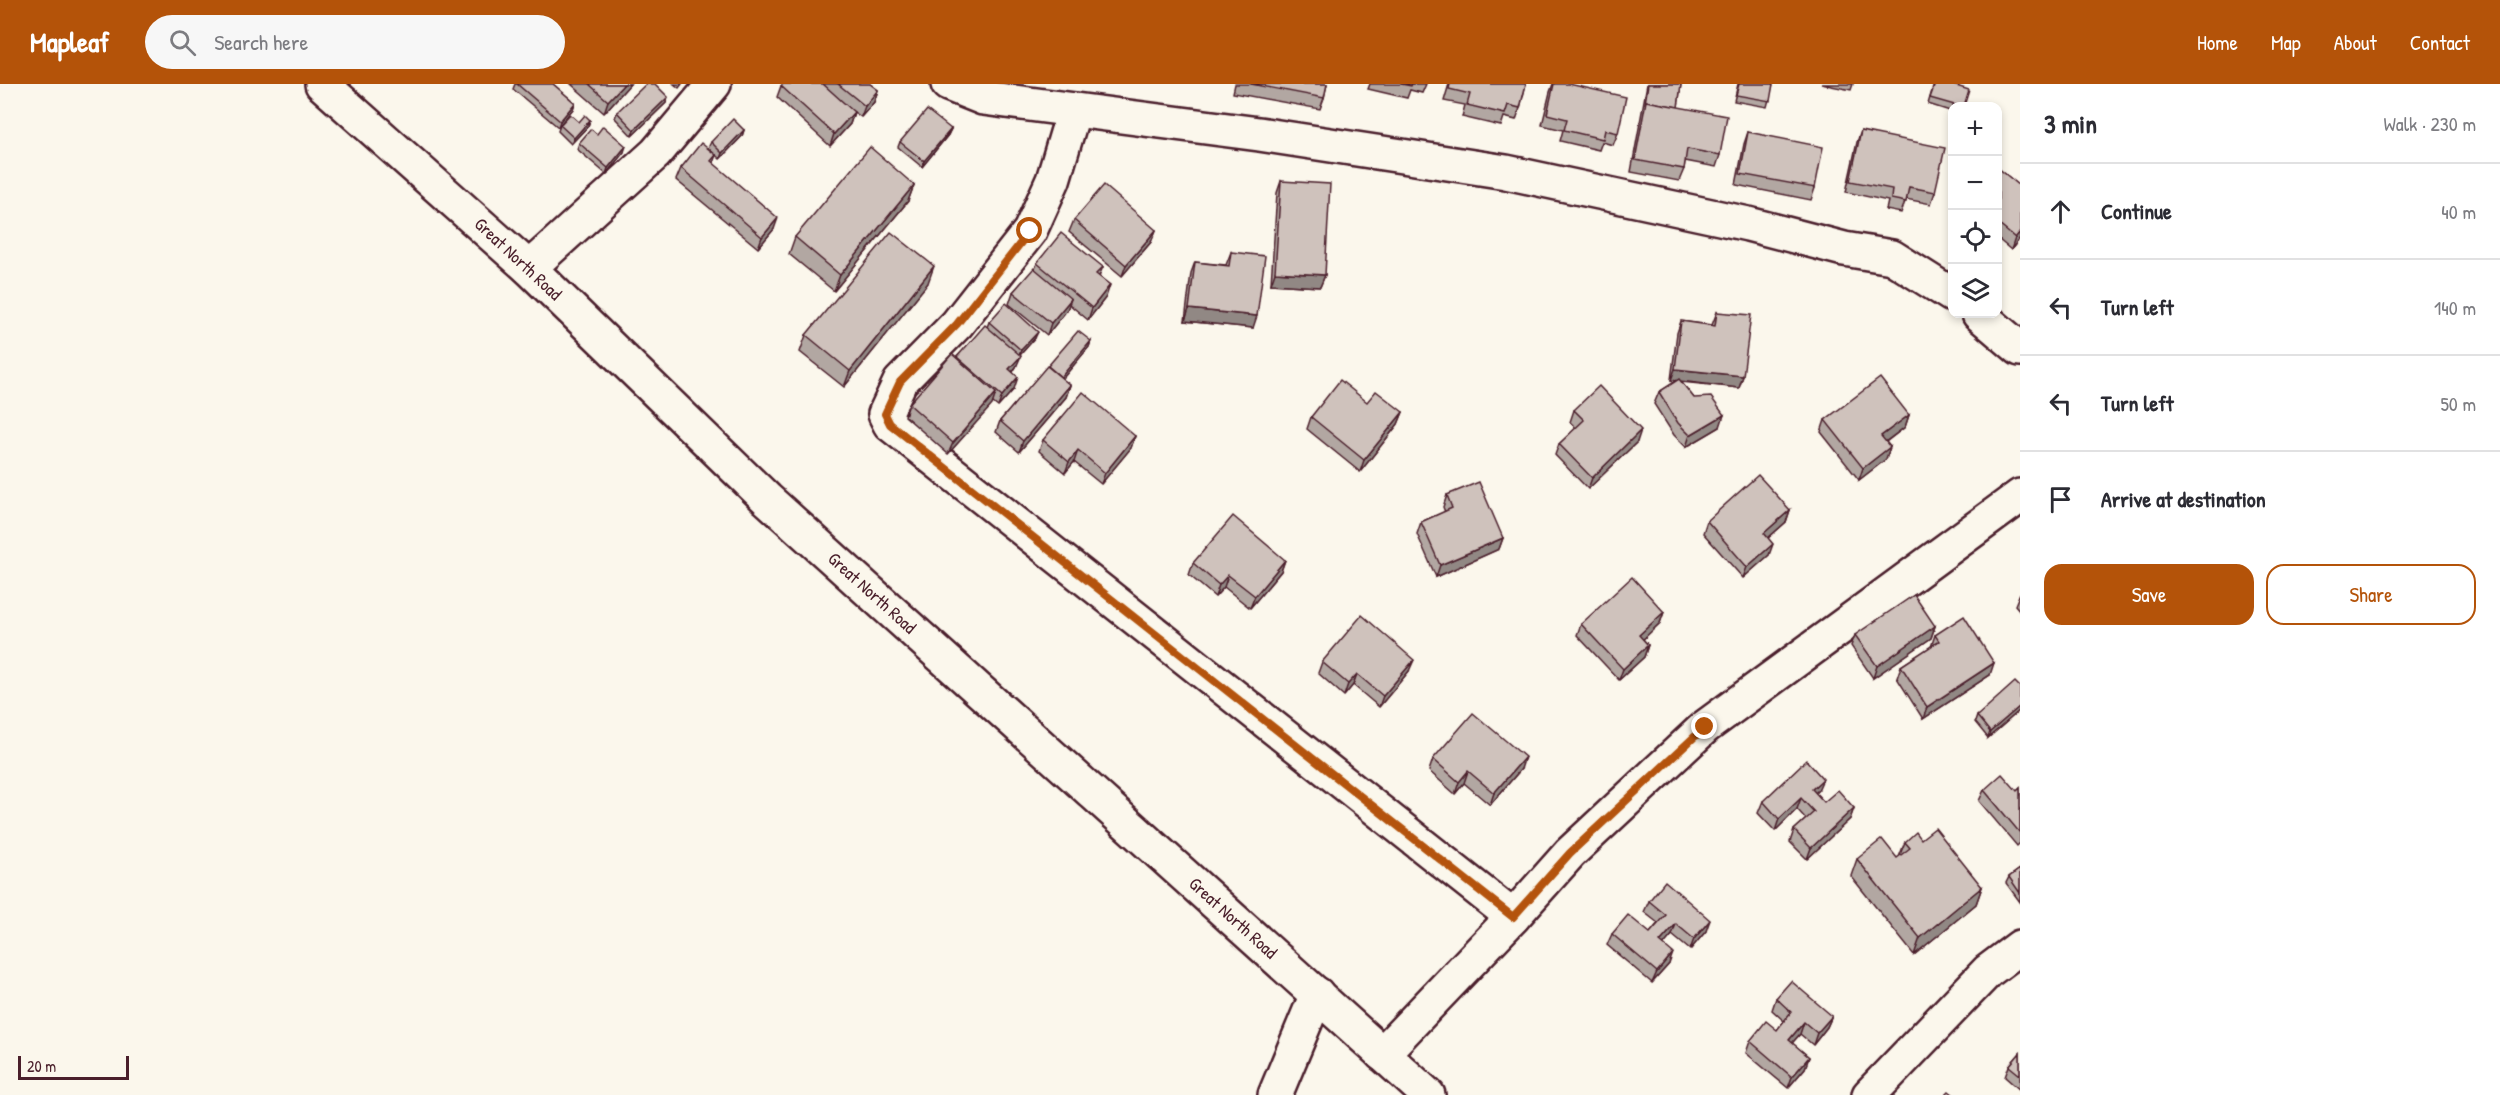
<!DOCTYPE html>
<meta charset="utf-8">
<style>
:root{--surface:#fff;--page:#f7f7f7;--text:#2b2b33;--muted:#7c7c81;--line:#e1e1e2;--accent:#b45309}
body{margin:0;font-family:"Patrick Hand",sans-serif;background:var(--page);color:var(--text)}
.controls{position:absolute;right:18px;top:18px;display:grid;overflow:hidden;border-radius:12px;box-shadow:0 3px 9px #0003}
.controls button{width:54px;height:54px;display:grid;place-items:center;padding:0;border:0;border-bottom:2px solid var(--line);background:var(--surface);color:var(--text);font:30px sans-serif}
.scale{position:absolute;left:18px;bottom:15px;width:111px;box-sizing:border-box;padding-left:6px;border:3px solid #4a1f2b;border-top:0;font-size:16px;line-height:21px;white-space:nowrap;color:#4a1f2b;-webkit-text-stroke:4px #fbf7ec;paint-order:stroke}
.stop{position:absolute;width:18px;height:18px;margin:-14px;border:4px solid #b45309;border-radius:50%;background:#fff}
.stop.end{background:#b45309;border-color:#fff;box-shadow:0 2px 6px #0008}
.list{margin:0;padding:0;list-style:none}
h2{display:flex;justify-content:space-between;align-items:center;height:78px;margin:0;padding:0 24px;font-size:26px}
h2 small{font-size:20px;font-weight:400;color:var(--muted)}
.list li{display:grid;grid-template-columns:39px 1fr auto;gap:18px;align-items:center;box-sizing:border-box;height:96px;padding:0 24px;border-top:2px solid var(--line)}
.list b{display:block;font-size:22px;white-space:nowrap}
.list em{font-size:20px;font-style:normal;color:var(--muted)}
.actions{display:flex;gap:12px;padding:18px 24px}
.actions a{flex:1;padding:14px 0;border:2px solid var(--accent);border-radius:18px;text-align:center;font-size:21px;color:var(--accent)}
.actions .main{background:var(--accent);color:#fff}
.icon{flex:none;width:33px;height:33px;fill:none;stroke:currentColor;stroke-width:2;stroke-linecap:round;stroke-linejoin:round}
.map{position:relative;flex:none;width:2020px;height:1011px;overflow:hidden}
header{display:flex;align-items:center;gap:36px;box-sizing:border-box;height:84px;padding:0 30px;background:var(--accent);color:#fff}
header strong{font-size:28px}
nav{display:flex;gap:33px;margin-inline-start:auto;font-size:21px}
.search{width:420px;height:54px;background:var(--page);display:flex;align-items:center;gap:15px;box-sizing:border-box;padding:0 21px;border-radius:33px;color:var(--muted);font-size:22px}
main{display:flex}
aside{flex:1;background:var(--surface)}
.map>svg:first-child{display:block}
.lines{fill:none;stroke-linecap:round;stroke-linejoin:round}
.minor-casing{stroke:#4a1f2b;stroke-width:38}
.trunk-casing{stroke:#4a1f2b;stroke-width:38}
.minor{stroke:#fbf7ec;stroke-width:33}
.trunk{stroke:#fbf7ec;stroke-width:33}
.wall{fill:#b2a7a2;stroke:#4a1f2b;stroke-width:1.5}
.shaded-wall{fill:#918884;stroke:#4a1f2b;stroke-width:1.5}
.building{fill:#cfc2bc;stroke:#4a1f2b;stroke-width:1.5}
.route{stroke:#b45309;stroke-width:8}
.labels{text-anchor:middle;stroke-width:5;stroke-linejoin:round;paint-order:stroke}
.street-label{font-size:18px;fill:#4a1f2b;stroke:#fbf7ec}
</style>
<header>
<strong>Mapleaf</strong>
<div class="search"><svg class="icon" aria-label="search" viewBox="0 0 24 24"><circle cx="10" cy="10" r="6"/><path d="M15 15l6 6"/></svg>Search here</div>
<nav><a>Home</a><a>Map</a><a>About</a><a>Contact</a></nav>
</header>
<main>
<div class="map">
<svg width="2020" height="1011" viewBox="0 0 2020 1011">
<rect width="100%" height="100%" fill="#fbf7ec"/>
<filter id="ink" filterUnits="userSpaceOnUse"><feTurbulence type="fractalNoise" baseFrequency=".0167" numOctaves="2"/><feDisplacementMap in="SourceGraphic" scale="12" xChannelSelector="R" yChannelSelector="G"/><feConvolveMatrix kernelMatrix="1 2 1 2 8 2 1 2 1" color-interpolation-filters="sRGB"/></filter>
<g filter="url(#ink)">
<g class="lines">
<defs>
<g id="minor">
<path d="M948,0L983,14L1259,50L1506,88L1748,140L1844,165L1892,173L1952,211"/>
<path d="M1074,26L1053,96L1030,147L957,240L900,298L885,330L890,340L1513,833"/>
<path d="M529,184L656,69L714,0"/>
<path d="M1979,230L2020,265"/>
<path d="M1382,970L1513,833L1570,769L1705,643L2020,412"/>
<path d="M1275,1011L1317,910"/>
<path d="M1869,1011L1988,887L2020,863"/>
</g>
<path id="trunk" d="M322,0L529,184L767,415L1428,1011"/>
</defs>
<use href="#minor" class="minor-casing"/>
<use href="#trunk" class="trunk-casing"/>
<use href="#minor" class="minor"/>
<use href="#trunk" class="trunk"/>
</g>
<g class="wall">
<path d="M515,0H553L575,19L573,25L558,43L513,5Z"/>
<path d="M571,0H630L604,29Z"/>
<path d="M674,0H682L679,4Z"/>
<path d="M783,0H870L878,6L874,18L861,33L851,26L854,28L850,40L830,62L777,13L781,2Z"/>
<path d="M1235,0H1327L1324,14L1320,25L1233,9Z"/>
<path d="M1370,0H1426L1422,9L1410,6L1407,14L1368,5Z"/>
<path d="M1449,0H1526L1520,24L1516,36L1504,33L1501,42L1462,33L1465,21L1444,17Z"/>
<path d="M1553,0L1618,49L1613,61L1602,58L1599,66L1560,57L1563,46L1542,41L1550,8Z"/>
<path d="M1647,0H1681L1678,23L1720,71L1716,83L1685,77L1684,85L1679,97L1631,88Z"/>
<path d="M1738,0H1773L1767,23L1734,17Z"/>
<path d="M1821,0H1853L1851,6Z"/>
<path d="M1934,0L1964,22H1953V28L1928,20Z"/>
<path d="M666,19L632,52L615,34L617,28Z"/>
<path d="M590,36L588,42L571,60L558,47L560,41Z"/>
<path d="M951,45L948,51L922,83L898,63L900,58Z"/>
<path d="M744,46L742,52L720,75L708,64L711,58Z"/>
<path d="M1861,47L1935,108L1931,120L1906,115L1901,129L1886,126L1888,117L1846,108L1857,58Z"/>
<path d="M1748,48L1815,104L1811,116L1736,101L1744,60Z"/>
<path d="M597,50L624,68L606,90L577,65L579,59Z"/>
<path d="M716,71L713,79L774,145L758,164L676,96L681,84Z"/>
<path d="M1998,84L2020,102V154L2011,166L1998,155Z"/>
<path d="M1281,97L1325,191L1320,203L1271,200L1277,109Z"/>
<path d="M914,101L908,117L834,207L789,170L795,153Z"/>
<path d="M1074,136L1156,146L1151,158L1122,192L1069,148Z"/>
<path d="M1231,168L1253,244L1185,237L1191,189L1195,178L1226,181Z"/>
<path d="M1037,179L1103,183L1099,192L1106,213L1088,236L1069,220L1067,226L1047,251L1009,220L1013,208L1035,185Z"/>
<path d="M928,199L844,303L800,268L806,251Z"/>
<path d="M1717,228L1743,292L1739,304L1681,298L1694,314L1720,343L1686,363L1674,351L1654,320L1659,308L1677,297L1671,296L1677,249L1681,237L1712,241Z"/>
<path d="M989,238L1035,254L1020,271L1016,283L1013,288L1014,305L998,323L993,319L948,370L905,332L909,320L987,243Z"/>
<path d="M1091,257L1089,263L1062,295L1070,301L1066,313L1019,368L996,348L1000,337L1048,282Z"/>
<path d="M1367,318L1403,328L1398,340L1360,388L1307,345L1311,333Z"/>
<path d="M1574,326L1637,358L1588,405L1555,371L1559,360L1576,344L1570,338Z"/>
<path d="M1909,331L1905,343L1886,358L1890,363L1886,375L1859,396L1821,348L1825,336Z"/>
<path d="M1135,352L1131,364L1101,400L1074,378L1065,389L1039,367L1043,356Z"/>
<path d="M1447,411L1503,454L1499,465L1436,493L1417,450L1421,438L1445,428L1443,423Z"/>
<path d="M1790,426L1786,438L1768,454L1769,471L1743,494L1703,449L1707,437Z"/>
<path d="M1285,476L1281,487L1250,524L1224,503L1215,513L1189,491L1193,479Z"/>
<path d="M2020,509V527L2015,521Z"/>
<path d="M1664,528L1660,539L1643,555L1648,561L1644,573L1619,596L1577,551L1581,540Z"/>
<path d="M1935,542L1931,554L1873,594L1851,562L1855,551Z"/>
<path d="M1935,551L1990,591L1923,635L1897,594L1901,582L1931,563Z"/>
<path d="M1322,578L1409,587L1379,623L1353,601L1344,612L1318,589Z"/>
<path d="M2020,603V626L1988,654L1975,638L1977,632Z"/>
<path d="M1433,675L1521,685L1490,721L1464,699L1455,710L1429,687Z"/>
<path d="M2020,704V759L2017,762L1979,717L1984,706L2017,707Z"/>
<path d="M1818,706L1815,709L1824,718L1854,724L1850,735L1807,775L1790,758L1794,746L1806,735L1797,725L1775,747L1758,729L1763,717Z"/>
<path d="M1921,755L1982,803L1976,820L1914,871L1851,792L1857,775L1897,774L1899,773L1905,758Z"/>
<path d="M2020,785V818L2006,799L2009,793Z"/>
<path d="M1649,817L1706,847L1690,866L1672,851L1663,861L1669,880L1652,899L1607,861L1612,850L1650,849L1658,839L1644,828Z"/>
<path d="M1776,914L1832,932L1827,943L1813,961L1800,950L1792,959L1809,973L1805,984L1788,1004L1746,969L1750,957L1777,946L1784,937L1772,926Z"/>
<path d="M2020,969V1006L2005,993L2009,982Z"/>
</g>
<g class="shaded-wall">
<path d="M624,0H630L604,29L608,17Z"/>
<path d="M878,6L874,18L861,33L865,22Z"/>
<path d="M668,13L666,19L632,52L634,46Z"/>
<path d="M575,19L573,25L558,43L560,37Z"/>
<path d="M854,28L850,40L830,62L834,50Z"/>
<path d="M590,36L588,42L571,60L574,54Z"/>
<path d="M951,45L948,51L922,83L924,77Z"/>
<path d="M744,46L742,52L720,75L722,69Z"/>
<path d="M626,62L624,68L606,90L608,84Z"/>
<path d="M914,101L908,117L834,207L840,191Z"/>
<path d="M778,134L774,145L758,164L762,153Z"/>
<path d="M1156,146L1151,158L1122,192L1126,181Z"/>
<path d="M2020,148V154L2011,166L2015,154Z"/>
<path d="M934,182L928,199L844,303L850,287Z"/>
<path d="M1275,188L1325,191L1320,203L1271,200Z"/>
<path d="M1110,201L1106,213L1088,236L1092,224Z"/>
<path d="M1071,215L1067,226L1047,251L1051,239Z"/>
<path d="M1189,225L1257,232L1253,244L1185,237Z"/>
<path d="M1038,248L1035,254L1019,272L1021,266Z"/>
<path d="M1091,257L1089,263L1058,300L1060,294Z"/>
<path d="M1021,272L1016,283L1005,297L1009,285Z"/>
<path d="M1675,285L1743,292L1739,304L1671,296Z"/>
<path d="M1018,293L1014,305L998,323L1002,312Z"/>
<path d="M1070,301L1066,313L1019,368L1023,357Z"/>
<path d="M996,309L992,321L948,370L953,359Z"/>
<path d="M1403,328L1398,340L1360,388L1364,376Z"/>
<path d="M1724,331L1720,343L1686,363L1690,351Z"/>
<path d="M1909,331L1905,343L1877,364L1881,352Z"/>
<path d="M1641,346L1637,358L1588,405L1592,394Z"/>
<path d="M1135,352L1131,364L1101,400L1105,389Z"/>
<path d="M1890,363L1886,375L1859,396L1863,384Z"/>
<path d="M1078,366L1074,378L1065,389L1069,378Z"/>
<path d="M1790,426L1786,438L1760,461L1764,449Z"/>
<path d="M1503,454L1499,465L1436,493L1440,481Z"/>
<path d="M1773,460L1769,471L1743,494L1747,483Z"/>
<path d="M1285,476L1281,487L1250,524L1255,512Z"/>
<path d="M1228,491L1224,503L1215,513L1219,501Z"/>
<path d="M1664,528L1660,539L1635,563L1639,551Z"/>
<path d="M1935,542L1931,554L1873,594L1877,582Z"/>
<path d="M1648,561L1644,573L1619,596L1623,585Z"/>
<path d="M1414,576L1409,587L1379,623L1383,612Z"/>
<path d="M1994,579L1990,591L1923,635L1927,623Z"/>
<path d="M1357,590L1353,601L1344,612L1348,600Z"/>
<path d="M2020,622V626L1988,654L1990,648Z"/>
<path d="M1525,673L1521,685L1490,721L1494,709Z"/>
<path d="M1468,687L1464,699L1455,710L1459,698Z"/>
<path d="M1823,695L1818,706L1807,717L1812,705Z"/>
<path d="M1801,714L1797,725L1775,747L1779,735Z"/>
<path d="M1854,724L1850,735L1807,775L1811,764Z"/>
<path d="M1982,803L1976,820L1914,871L1920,854Z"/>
<path d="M1710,836L1706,847L1690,866L1694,855Z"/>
<path d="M1676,840L1672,851L1656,870L1660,858Z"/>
<path d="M1673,869L1669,880L1652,899L1657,888Z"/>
<path d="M1832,932L1827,943L1813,961L1817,949Z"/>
<path d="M1804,938L1800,950L1785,967L1789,956Z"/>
<path d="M1809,973L1805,984L1788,1004L1792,993Z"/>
</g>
<g class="building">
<path d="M517,0H553L575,19L560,37Z"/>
<path d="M589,0H624L608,17Z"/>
<path d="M646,0H655L668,13L634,46L617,28Z"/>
<path d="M783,0H823L854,28L834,50L781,2Z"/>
<path d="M838,0H870L878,6L865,22Z"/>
<path d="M1251,0H1327L1324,14Z"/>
<path d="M1401,0H1412L1411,2Z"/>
<path d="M1450,0H1526L1520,24L1508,21L1505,30L1467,21L1470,10L1449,5Z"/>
<path d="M1554,0H1569L1626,13L1618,49L1605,46L1603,55L1564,46L1567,35L1547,30Z"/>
<path d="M1648,0H1681L1678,23L1646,17L1645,20Z"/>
<path d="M1739,0H1773L1770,17L1736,11Z"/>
<path d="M1935,0H1950L1969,6L1964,22H1958L1930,14Z"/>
<path d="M1646,17L1727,32L1720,71L1687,65L1684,85L1635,76Z"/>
<path d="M927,26L951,45L924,77L900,58Z"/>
<path d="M570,30L579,38L585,31L590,36L574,54L560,41Z"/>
<path d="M733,35L744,46L722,69L711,58Z"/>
<path d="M603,42L626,62L608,84L579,59L591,45L597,50Z"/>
<path d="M1861,47L1945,64L1935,108L1909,103L1906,118L1891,115L1892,105L1850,97Z"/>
<path d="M1748,48L1823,63L1815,104L1740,90Z"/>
<path d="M701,59L716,71L711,77L778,134L762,153L681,84Z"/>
<path d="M870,63L914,101L840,191L795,153Z"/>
<path d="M1998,84L2020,102V148L2015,154L1998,140Z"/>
<path d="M1281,97L1330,100L1325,191L1275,188Z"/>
<path d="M1104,101L1156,146L1126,181L1074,136Z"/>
<path d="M891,148L934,182L850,287L806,251Z"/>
<path d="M1061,149L1103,183L1096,190L1110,201L1092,224L1037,179Z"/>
<path d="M1231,168L1265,172L1257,232L1189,225L1195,178L1229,182Z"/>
<path d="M1034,184L1071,215L1051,239L1013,208Z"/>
<path d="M1006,219L1038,248L1021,266L989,238Z"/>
<path d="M1717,228L1751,231L1743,292L1675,285L1681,237L1715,242Z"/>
<path d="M985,241L1021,272L1009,285L1018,293L1002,312L957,273Z"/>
<path d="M1078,247L1091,257L1061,293L1048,282Z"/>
<path d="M952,270L996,309L953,359L909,320Z"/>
<path d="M1047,282L1070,301L1023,357L1000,337Z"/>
<path d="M1880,294L1909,331L1881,352L1890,363L1863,384L1825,336Z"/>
<path d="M1679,295L1694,314L1711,313L1724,331L1690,351L1678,339L1659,308Z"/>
<path d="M1340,296L1367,318L1376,307L1403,328L1364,376L1311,333Z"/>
<path d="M1599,302L1641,346L1592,394L1559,360L1584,336L1574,326Z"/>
<path d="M1083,308L1135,352L1105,389L1078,366L1069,378L1043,356Z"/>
<path d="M1758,391L1790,426L1764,449L1773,460L1747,483L1707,437Z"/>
<path d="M1479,398L1503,454L1440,481L1421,438L1452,424L1447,411Z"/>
<path d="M1233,432L1285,476L1255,512L1228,491L1219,501L1193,479Z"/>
<path d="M1632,493L1664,528L1639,551L1648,561L1623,585L1581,540Z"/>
<path d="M1914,511L1935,542L1877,582L1855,551Z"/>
<path d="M1362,531L1414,576L1383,612L1357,590L1348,600L1322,578Z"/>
<path d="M1964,532L1994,579L1927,623L1901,582L1939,557L1935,551Z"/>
<path d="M2015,598L2020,603V622L1990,648L1977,632Z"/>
<path d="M1473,629L1525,673L1494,709L1468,687L1459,698L1433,675Z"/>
<path d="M1806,676L1823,695L1812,705L1824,718L1838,706L1854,724L1811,764L1794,746L1814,728L1801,714L1779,735L1763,717Z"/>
<path d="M2002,690L2017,707L2020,704V749L1984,706Z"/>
<path d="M1935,744L1982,803L1920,854L1857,775L1882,755L1897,774L1910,764L1905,758L1916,748L1921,755Z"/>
<path d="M2020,785V809L2009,793Z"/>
<path d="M1665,797L1710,836L1694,855L1676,840L1660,858L1673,869L1657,888L1612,850L1628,831L1650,849L1666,831L1649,817Z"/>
<path d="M1791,897L1832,932L1817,949L1804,938L1789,956L1809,973L1792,993L1750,957L1766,937L1777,946L1791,928L1776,914Z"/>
<path d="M2020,969V991L2009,982Z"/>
<path d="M1949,1007L1954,1011H1945Z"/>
</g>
</g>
<g class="lines" filter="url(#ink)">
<path class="route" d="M1030,147L957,240L900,298L885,330L890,340L1513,833L1570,769L1705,643"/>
</g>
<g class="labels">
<g class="street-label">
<text transform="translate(518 175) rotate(43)" y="6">Great North Road</text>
<text transform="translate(872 509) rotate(42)" y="6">Great North Road</text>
<text transform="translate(1233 834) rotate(42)" y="6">Great North Road</text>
</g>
</g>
</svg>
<div class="controls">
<button>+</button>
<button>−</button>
<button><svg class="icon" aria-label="locate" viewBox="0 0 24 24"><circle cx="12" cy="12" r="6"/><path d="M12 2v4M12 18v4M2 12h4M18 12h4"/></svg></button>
<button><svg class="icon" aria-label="layers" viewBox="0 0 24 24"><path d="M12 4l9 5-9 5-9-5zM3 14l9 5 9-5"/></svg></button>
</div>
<div class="scale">20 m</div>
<div class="stop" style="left:1030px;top:147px"></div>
<div class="stop end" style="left:1705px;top:643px"></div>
</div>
<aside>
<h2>3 min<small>Walk · 230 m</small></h2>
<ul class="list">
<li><svg class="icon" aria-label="ahead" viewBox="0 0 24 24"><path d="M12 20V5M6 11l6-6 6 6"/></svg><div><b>Continue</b></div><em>40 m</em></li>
<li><svg class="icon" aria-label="left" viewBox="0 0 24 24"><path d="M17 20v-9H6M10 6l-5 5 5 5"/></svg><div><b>Turn left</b></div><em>140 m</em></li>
<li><svg class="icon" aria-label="left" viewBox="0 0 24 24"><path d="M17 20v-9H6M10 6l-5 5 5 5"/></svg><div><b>Turn left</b></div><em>50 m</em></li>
<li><svg class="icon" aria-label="arrive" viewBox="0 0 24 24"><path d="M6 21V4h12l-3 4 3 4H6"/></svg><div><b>Arrive at destination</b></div></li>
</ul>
<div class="actions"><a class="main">Save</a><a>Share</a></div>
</aside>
</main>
